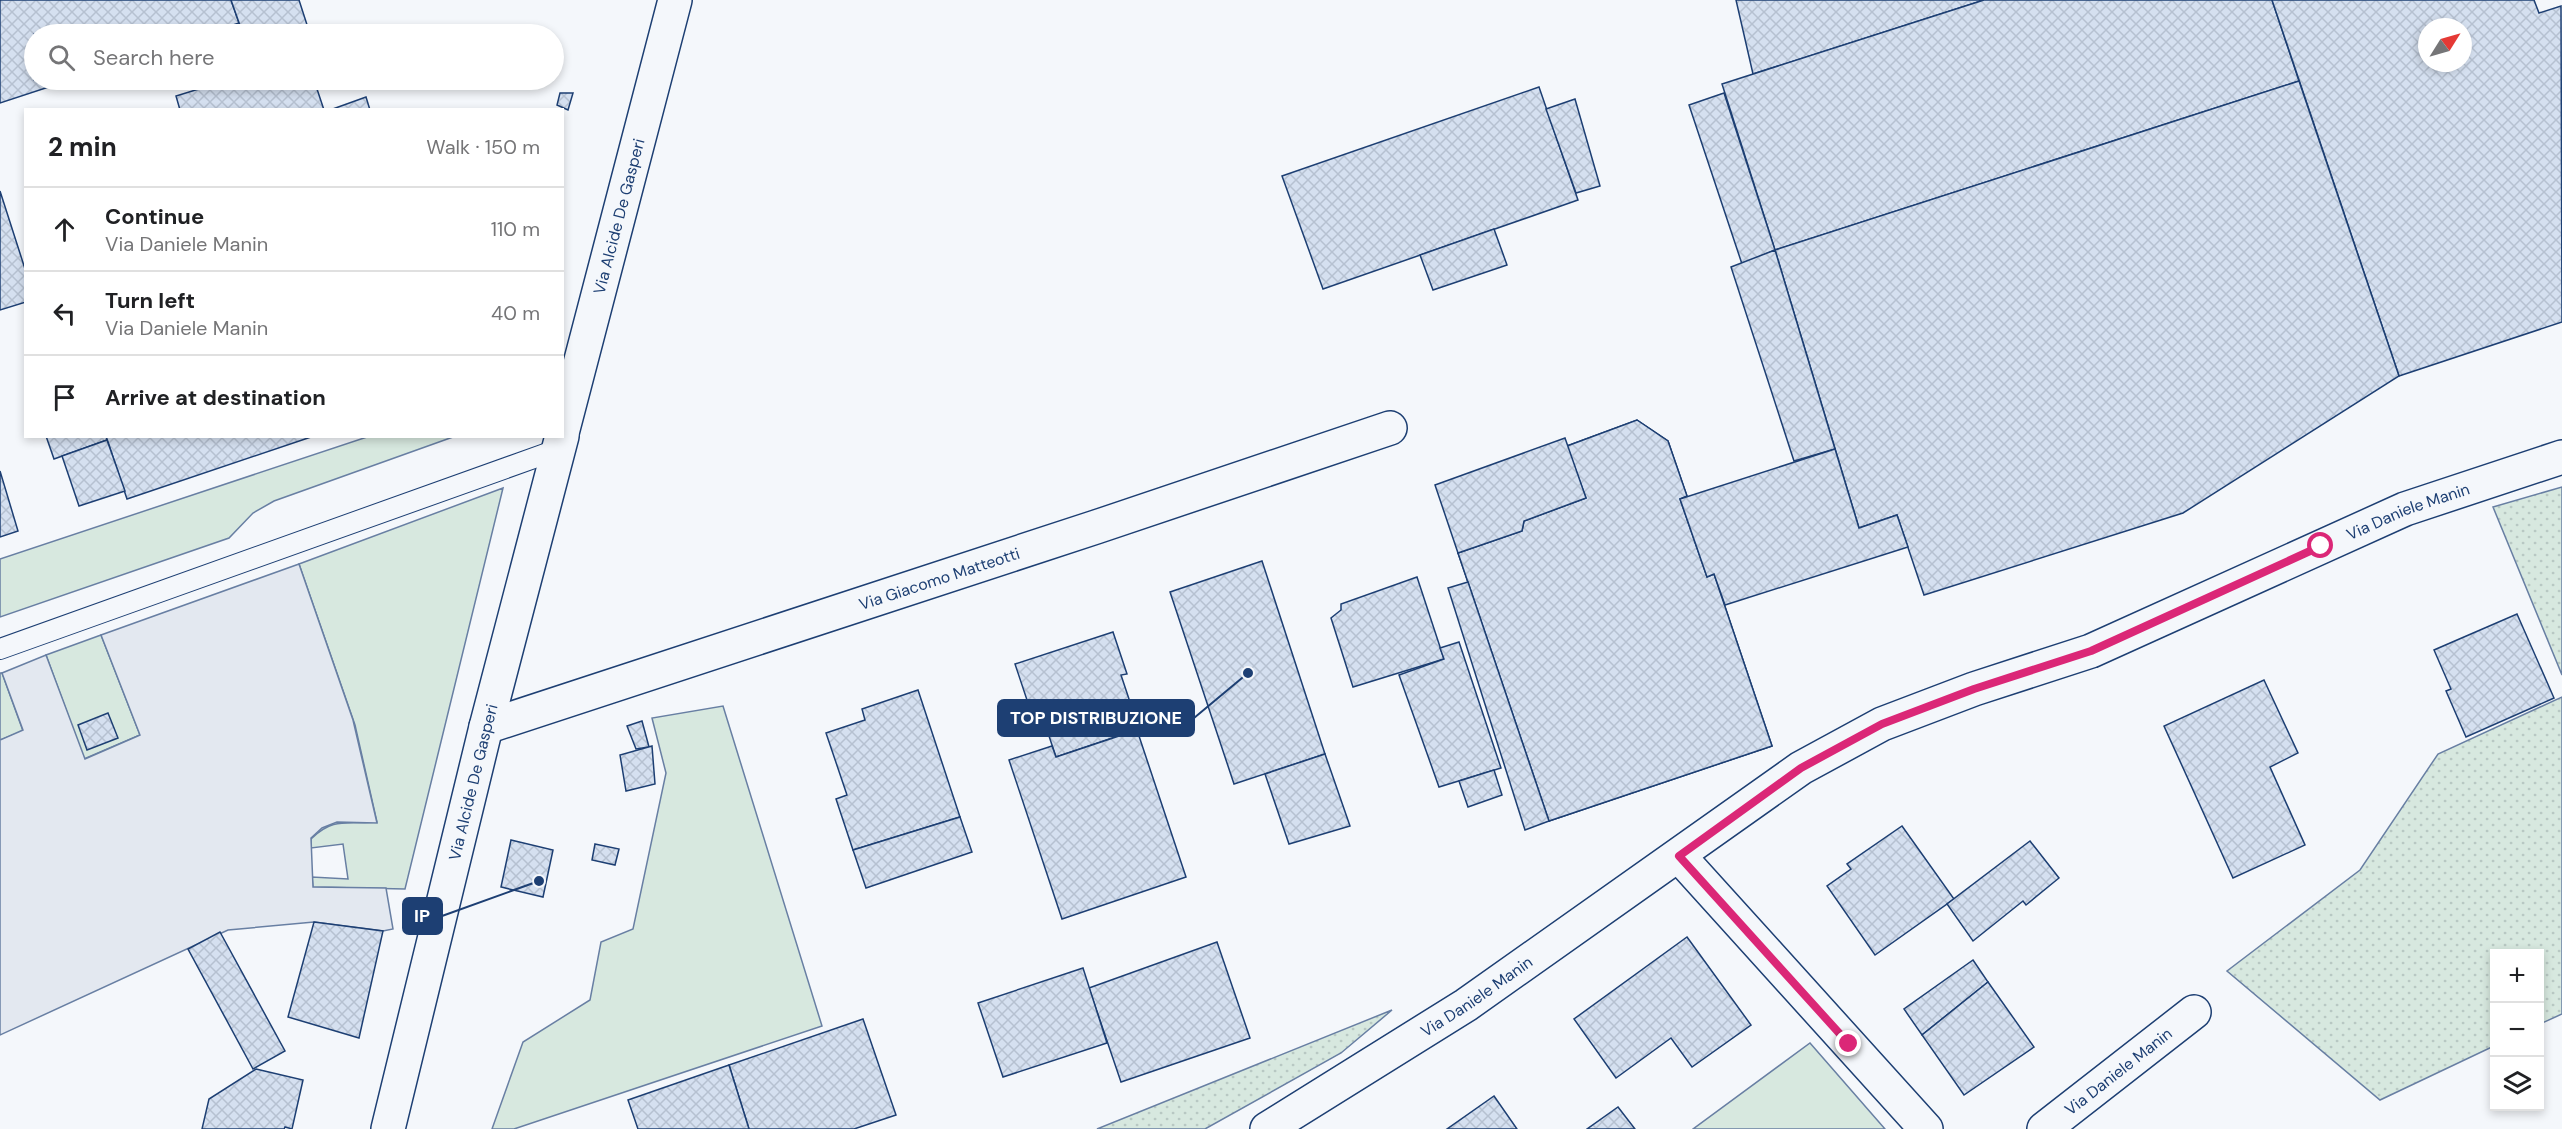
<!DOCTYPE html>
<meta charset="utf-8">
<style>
:root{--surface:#fff;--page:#f6f6f6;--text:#202124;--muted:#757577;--line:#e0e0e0}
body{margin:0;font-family:"DM Sans",sans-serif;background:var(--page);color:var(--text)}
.controls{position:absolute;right:18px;bottom:18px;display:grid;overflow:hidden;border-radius:0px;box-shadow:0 3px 9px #0003}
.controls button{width:54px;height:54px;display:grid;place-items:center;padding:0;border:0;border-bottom:2px solid var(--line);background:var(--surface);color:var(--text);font:30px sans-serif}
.compass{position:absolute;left:2418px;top:18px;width:54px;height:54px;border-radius:50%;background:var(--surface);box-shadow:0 3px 9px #0003;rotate:53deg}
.stop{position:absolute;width:18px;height:18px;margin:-14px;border:4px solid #db2777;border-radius:50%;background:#fff}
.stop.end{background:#db2777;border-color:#fff;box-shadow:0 2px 6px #0008}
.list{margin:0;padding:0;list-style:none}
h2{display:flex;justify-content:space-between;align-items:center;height:78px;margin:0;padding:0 24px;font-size:26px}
h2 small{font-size:20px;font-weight:400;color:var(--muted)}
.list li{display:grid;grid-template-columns:39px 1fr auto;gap:18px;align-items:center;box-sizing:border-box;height:84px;padding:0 24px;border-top:2px solid var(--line)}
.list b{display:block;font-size:22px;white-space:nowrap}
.list p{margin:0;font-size:20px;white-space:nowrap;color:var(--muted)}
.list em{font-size:20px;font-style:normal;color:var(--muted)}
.icon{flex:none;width:33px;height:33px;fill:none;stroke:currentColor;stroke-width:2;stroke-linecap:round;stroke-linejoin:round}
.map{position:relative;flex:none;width:2562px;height:1129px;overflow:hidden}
.search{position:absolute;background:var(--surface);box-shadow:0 3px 9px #0003;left:24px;top:24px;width:540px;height:66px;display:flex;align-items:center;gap:15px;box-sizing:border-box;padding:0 21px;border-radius:33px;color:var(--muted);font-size:22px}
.panel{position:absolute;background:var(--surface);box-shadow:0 3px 9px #0003;left:24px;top:108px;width:540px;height:330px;border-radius:0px}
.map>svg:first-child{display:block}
.grass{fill:#d7e8df;stroke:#687fa3;stroke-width:1.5}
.park{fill:url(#park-dots);stroke:#687fa3;stroke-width:1.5}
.parking{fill:#e3e8f0;stroke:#687fa3;stroke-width:1.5}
.building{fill:url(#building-cross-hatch);stroke:#1d3f73;stroke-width:1.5;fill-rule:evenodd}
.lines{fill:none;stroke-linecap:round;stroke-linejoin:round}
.lane-casing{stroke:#1d3f73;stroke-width:22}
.street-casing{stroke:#1d3f73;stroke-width:36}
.secondary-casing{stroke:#1d3f73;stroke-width:36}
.lane{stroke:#f4f7fb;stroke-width:20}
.street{stroke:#f4f7fb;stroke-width:33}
.secondary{stroke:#f4f7fb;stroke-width:33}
.route{stroke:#db2777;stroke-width:8}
.labels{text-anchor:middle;stroke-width:4.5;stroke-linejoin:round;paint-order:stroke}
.street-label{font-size:16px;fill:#1d3f73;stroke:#f4f7fb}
.leader{fill:none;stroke:#1d3f73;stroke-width:2}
.callout-dot{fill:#1d3f73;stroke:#f4f7fb;stroke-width:2}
.callout{fill:#1d3f73;stroke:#1d3f73;stroke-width:2}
.callout-label{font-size:18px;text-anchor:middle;font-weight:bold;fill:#fff}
</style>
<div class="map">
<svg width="2562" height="1129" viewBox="0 0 2562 1129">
<defs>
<pattern id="park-dots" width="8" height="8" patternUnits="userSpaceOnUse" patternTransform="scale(1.5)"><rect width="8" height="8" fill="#d7e8df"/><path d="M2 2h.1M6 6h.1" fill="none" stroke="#b8c8c3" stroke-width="1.8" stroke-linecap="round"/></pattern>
<pattern id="building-cross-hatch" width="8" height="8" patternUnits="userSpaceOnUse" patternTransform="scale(1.5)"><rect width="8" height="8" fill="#d5e0f0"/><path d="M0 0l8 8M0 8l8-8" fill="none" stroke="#b6c1d1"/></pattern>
</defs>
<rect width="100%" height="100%" fill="#f4f7fb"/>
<g class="grass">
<path d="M370,436L453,437L274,501L253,513L229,538L0,617V559Z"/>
<path d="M503,488L405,889L313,887L312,877L348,879L343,844L311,848V839C334,816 348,825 377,822L355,725L299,564Z"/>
<path d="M101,635L140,735L84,759L46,655Z"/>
<path d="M0,673H2L23,731L0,740Z"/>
<path d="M723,706L822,1026L514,1129H492L523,1042L590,1000L601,942L633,929L666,773L652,718Z"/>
<path d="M1810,1043L1885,1129H1693Z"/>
</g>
<g class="park">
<path d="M2562,487V675L2493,507Z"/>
<path d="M2562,697V1014L2540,1024V954H2494V1046L2380,1100L2227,971L2360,870L2438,754Z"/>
<path d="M1392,1010L1341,1053L1205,1129H1097Z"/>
</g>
<path class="parking" d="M299,564L353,720L377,823L337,822L322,828L311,838L313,887L386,888L393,929L383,931L314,922L228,930L0,1035V740L23,730L2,673L46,655L85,759L140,735L101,635Z"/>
<g class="building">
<path d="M0,0H231L239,23L206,34H34V80H70L0,103Z"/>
<path d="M231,0H299L310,34H243Z"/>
<path d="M1736,0H1984L1753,74Z"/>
<path d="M1984,0H2272L2299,81L1775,250L1722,84Z"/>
<path d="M2272,0H2534L2539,13L2561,6L2562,322L2399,376ZM2427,27H2463V63H2427Z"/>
<path d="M228,80H314L324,110H180L176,96Z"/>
<path d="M2299,81L2399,376L2183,513L1924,595L1897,515L1859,528L1775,250Z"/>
<path d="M1539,87L1578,200L1323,289L1282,176Z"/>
<path d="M560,93H573L568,110L557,105Z"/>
<path d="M1724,93L1775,250L1742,264L1689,105Z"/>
<path d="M366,97L370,110H330Z"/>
<path d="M1575,99L1600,186L1576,193L1546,109Z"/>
<path d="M0,191L26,272V302L0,310Z"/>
<path d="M1494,229L1507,265L1433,290L1420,255Z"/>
<path d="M1775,250L1835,449L1794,461L1731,267Z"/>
<path d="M1637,420L1668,441L1687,496L1680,499L1707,577L1714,574L1772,746L1549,821L1458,553L1522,531L1524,521L1586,498L1567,446ZM1600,549L1617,600L1567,616L1550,565Z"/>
<path d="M1637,420L1668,441L1687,496L1680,499L1707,577L1714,574L1772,746L1549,821L1458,553L1522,531L1524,521L1586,498L1567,446Z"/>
<path d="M46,436H106L107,440L54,459Z"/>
<path d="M106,436H314L127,499Z"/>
<path d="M1565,438L1586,498L1524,521L1522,531L1458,553L1435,485Z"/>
<path d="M107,440L125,491L79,506L62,456Z"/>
<path d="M1835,449L1859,528L1897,515L1908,547L1725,605L1714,574L1707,577L1680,499Z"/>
<path d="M0,471L18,531L0,537Z"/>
<path d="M1262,561L1325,754L1234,784L1170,592Z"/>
<path d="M1417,577L1444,659L1353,687L1331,618L1341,610V604Z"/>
<path d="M1468,582L1549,821L1525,830L1448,588Z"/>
<path d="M2517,614L2554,698L2466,737L2446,691L2451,689L2434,650Z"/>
<path d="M1113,632L1127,674L1121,675L1139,729L1056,757L1043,718L1034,721L1015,664Z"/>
<path d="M1459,642L1501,768L1439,787L1399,675L1444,659L1440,648Z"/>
<path d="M2264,680L2298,753L2270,767L2305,845L2233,878L2164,726Z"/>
<path d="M918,690L960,817L853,850L836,799L847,795L826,733L865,720L862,709Z"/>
<path d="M108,713L118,738L87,750L78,725Z"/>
<path d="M642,721L649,747L636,749L627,726Z"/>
<path d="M1137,730L1186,877L1062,919L1009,760L1052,746L1056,757Z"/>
<path d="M652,746L655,784L626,791L620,755Z"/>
<path d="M1325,754L1350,826L1289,844L1265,774Z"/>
<path d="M1494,770L1502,795L1468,807L1459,781Z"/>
<path d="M960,817L972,852L866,888L853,850Z"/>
<path d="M1902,826L1954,899L1875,955L1827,886L1851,869L1847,864Z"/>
<path d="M511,840L553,850L543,897L501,887Z"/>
<path d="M2030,841L2059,878L2026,905L2023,901L1973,941L1947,904Z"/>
<path d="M595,844L619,849L615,865L592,860Z"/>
<path d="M314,922L383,931L359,1038L288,1017Z"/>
<path d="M220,932L285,1051L253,1069L188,949Z"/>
<path d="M1687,937L1751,1025L1692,1067L1671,1038L1616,1078L1574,1019Z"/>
<path d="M1217,942L1250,1038L1121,1082L1089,988Z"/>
<path d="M1973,960L1988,982L1922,1035L1904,1009Z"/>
<path d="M1083,968L1107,1043L1003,1077L978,1003Z"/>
<path d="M1988,982L2034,1047L1964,1095L1922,1035Z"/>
<path d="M863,1019L896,1115L854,1129H749L729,1065Z"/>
<path d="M729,1065L749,1129H638L628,1100Z"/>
<path d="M256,1069L303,1080L292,1129L285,1127L284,1129H202L209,1099Z"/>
<path d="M1494,1096L1517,1129H1447Z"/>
<path d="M1618,1107L1635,1129H1587Z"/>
</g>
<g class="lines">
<defs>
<path id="lane" d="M0,649L559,449"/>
<g id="street">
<path id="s1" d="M486,727L1096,527L1390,428"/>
<path d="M1679,856L1926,1129"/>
<path id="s2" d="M1267,1129L1466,1005L1801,768L1882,724L1974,689L2091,651L2405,509L2562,457"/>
<path id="s3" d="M2044,1129L2194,1012"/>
</g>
<g id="secondary">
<path id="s4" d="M562,433L675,0"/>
<path id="s5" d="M388,1129L486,727L562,436"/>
</g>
</defs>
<use href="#lane" class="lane-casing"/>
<use href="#street" class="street-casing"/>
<use href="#secondary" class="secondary-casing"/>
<use href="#lane" class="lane"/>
<use href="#street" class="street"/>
<use href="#secondary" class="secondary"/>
</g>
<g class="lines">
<path class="route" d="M1849,1044L1679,856L1801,768L1882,724L1974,689L2091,651L2321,546"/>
</g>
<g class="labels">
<g class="street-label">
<text dy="6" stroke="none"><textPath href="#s4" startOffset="224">Via Alcide De Gasperi</textPath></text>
<text dy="6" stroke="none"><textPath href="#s2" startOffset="1305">Via Daniele Manin</textPath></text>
<text dy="6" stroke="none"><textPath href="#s1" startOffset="477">Via Giacomo Matteotti</textPath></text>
<text dy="6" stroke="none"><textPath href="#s5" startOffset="357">Via Alcide De Gasperi</textPath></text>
<text dy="6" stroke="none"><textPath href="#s2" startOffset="248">Via Daniele Manin</textPath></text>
<text dy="6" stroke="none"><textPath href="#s3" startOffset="94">Via Daniele Manin</textPath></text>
</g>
</g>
<path class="leader" d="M1248 673L1194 718M539 881L442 916"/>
<g class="callout-dot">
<circle cx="1248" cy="673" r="6"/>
<circle cx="539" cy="881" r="6"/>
</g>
<g class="callout">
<rect x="998" y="700" width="196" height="36" rx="6"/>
<rect x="403" y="898" width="39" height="36" rx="6"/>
</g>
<g class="callout-label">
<text x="1096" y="724">TOP DISTRIBUZIONE</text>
<text x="422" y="922">IP</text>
</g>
</svg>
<div class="controls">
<button>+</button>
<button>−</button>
<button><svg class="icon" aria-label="layers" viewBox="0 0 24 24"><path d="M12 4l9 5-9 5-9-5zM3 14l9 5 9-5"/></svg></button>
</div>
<svg class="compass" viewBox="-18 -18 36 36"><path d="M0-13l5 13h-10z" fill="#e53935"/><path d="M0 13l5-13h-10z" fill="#757577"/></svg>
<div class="stop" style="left:2321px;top:546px"></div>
<div class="stop end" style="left:1849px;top:1044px"></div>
<div class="search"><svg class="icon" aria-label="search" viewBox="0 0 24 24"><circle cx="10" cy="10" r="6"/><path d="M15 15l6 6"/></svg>Search here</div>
<section class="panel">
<h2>2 min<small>Walk · 150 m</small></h2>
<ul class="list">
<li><svg class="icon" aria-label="ahead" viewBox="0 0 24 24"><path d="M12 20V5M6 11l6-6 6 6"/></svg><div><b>Continue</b><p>Via Daniele Manin</p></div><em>110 m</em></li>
<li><svg class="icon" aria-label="left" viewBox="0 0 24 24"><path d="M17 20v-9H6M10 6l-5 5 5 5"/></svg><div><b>Turn left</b><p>Via Daniele Manin</p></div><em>40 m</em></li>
<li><svg class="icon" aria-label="arrive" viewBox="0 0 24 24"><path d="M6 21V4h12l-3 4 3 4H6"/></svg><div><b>Arrive at destination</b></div></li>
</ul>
</section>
</div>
